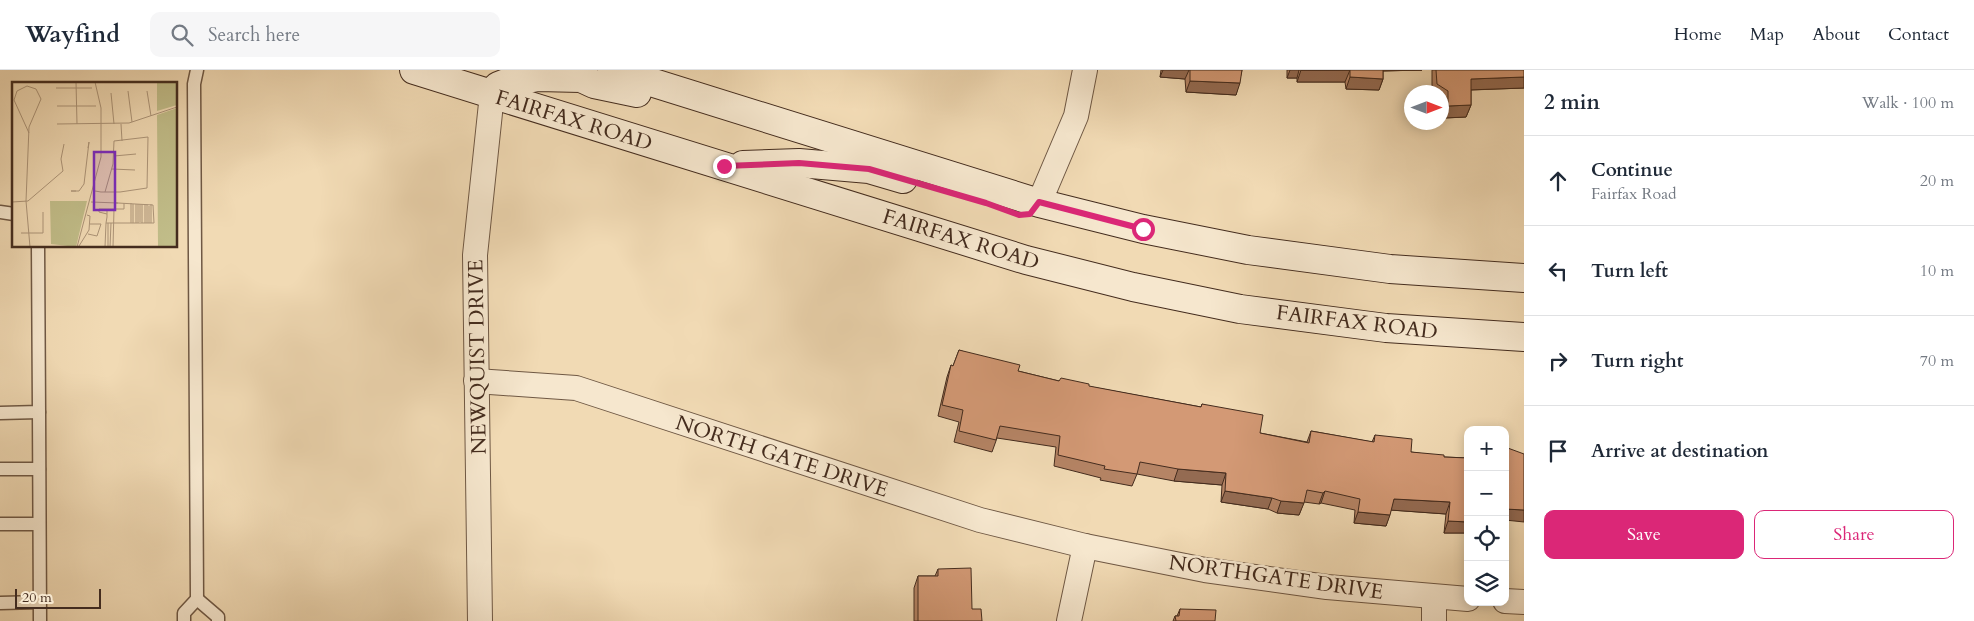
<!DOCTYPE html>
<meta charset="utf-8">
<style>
:root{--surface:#fff;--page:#f6f6f7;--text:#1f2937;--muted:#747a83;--line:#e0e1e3;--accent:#db2777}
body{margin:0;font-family:Cardo,serif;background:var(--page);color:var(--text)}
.controls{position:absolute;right:15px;bottom:15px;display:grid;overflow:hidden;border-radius:10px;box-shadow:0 2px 12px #0003}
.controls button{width:45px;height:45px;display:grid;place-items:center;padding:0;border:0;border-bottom:1px solid var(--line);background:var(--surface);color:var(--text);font:25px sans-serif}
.compass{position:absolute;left:1404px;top:15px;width:45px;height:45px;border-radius:50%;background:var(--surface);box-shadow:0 2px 12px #0003;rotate:90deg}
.scale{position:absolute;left:15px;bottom:12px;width:86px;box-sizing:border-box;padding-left:5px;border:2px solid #442c1e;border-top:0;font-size:14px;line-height:18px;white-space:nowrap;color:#442c1e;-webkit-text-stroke:4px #f6e7ce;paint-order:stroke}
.stop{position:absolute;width:15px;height:15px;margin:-11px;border:4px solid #db2777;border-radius:50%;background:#fff}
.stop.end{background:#db2777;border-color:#fff;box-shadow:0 1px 5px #0008}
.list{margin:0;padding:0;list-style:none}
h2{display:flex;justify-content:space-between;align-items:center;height:65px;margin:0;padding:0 20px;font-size:21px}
h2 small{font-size:16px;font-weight:400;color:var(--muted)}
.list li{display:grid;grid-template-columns:32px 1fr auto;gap:15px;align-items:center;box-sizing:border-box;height:90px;padding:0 20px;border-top:1px solid var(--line)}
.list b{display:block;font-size:19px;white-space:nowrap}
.list p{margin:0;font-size:16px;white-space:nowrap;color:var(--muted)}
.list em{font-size:16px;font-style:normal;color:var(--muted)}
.actions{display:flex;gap:10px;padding:15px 20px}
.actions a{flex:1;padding:11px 0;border:1px solid var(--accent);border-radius:10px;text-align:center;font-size:18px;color:var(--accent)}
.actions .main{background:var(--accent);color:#fff}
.icon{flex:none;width:28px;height:28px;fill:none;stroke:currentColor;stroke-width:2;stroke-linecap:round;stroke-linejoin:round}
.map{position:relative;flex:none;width:1524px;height:551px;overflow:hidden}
header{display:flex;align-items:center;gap:30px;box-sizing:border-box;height:70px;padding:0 25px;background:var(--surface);border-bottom:1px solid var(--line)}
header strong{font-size:24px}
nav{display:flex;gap:28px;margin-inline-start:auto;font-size:18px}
.search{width:350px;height:45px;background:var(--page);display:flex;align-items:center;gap:12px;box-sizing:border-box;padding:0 18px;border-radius:10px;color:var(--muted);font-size:19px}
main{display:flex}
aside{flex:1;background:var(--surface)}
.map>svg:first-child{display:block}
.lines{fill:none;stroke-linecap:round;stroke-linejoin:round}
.service-casing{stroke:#6f5844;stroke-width:15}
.minor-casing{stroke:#6f5844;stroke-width:26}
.secondary-casing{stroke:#442c1e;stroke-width:30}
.service{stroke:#f6e7ce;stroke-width:12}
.minor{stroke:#f6e7ce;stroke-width:24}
.secondary{stroke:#f6e7ce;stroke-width:28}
.wall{fill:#b58465;stroke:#442c1e}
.shaded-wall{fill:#946b52;stroke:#442c1e}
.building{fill:#d39975;stroke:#442c1e}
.route{stroke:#db2777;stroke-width:6}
.labels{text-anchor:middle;stroke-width:5;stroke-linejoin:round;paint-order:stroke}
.street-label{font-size:21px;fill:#442c1e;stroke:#f6e7ce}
.inset-road{fill:none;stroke:#ac9478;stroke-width:1}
.view{fill:#7b2cbf;fill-opacity:0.15;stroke:#7b2cbf;stroke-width:2.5}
.inset-edge{fill:none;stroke:#442c1e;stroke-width:2.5}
</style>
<header>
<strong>Wayfind</strong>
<div class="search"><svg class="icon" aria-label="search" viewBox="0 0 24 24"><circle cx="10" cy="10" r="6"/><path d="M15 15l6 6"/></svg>Search here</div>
<nav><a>Home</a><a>Map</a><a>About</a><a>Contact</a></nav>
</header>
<main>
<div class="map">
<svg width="1524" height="551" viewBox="0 0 1524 551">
<rect width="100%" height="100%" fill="#f1dab4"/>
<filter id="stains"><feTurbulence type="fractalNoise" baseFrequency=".004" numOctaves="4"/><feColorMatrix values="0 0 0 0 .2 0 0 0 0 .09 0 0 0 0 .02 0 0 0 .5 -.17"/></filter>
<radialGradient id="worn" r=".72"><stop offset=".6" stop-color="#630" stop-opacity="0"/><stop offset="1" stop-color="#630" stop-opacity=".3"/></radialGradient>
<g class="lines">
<defs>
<g id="service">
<path d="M0,142L14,144"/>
<path d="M39,342L40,551"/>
<path d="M0,343L39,342L38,176"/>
<path d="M0,399H39"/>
<path d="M0,454H39"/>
<path d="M197,529L218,547V551"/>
<path d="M0,533L40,532"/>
<path d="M184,551V543L197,529L194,14L197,0"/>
</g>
<g id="minor">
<path d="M1039,133L1076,46L1085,0"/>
<path d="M476,311L576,318L980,450L1085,476L1205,500L1327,517L1468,529"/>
<path d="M1434,528V551"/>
<path d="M1505,531L1524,532"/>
<path d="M480,551L475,185L492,24"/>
<path d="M1069,551L1085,476"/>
</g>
<g id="secondary">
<path d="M414,0L1026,190L1133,217L1240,239L1386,258L1524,267"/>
<path d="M612,0L1039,133L1143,159L1248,180L1390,199L1524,208"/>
<path d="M492,24L498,16L506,13L538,7L581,8L594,14L637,23"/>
<path d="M743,95L799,93L869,99L903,109"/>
</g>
</defs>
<use href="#service" class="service-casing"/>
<use href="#minor" class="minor-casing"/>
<use href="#secondary" class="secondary-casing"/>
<use href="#service" class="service"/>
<use href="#minor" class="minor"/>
<use href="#secondary" class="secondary"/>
</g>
<g class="wall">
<path d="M1161,0H1242L1236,25L1186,22L1185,9L1160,7Z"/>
<path d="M1287,0H1422L1383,1V9L1379,20L1346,19L1345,12H1297V8H1287Z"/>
<path d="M1432,0H1524V18L1471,20V35L1466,47L1444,48V33L1442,31V22H1432Z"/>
<path d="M959,280L1018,301L1059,311L1201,337L1202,334L1260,363L1307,372L1311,361L1372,372L1375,365L1411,382L1444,387L1468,388V463H1444L1446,444L1391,440L1386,456L1354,453L1355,440L1321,433L1319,434L1304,432L1299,445L1277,443L1268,439L1221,432L1222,415L1174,411L1137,404L1132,416L1100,410L1101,408L1054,396L1056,377L997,368L992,382L954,372L959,352L938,346L947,307L951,295L953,296Z"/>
<path d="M938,499L972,539L982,551H914V518L918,506H935Z"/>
<path d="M1180,539L1215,551H1173L1175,546H1177Z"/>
</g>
<g class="shaded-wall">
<path d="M1163,0H1189L1185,9L1160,7Z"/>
<path d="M1290,0H1299L1297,8H1287Z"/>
<path d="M1301,0H1350L1345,12H1297Z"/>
<path d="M1379,0H1422L1379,1Z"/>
<path d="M1350,7L1383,9L1379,20L1346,19Z"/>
<path d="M1524,7V18L1467,20L1471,9Z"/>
<path d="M1190,11L1240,13L1236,25L1186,22Z"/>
<path d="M1471,35L1466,47L1444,48L1448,36Z"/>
<path d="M1178,399L1226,403L1222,415L1174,411Z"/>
<path d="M1225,421L1272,428L1268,439L1221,432Z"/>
<path d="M1325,421L1321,433L1319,434L1323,423Z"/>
<path d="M1394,429L1450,432L1446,444L1390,440Z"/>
<path d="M1281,431L1304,433L1299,445L1277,443Z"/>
<path d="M1505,439L1524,440V452L1505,450Z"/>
<path d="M1358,442L1390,445L1386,456L1354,453Z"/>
<path d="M1448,451L1468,452V463H1444Z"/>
</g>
<g class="building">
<path d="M1190,0H1242L1240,13L1190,11Z"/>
<path d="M1301,0H1383V9L1350,7V0Z"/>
<path d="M1436,0H1524V7L1471,9V35L1448,36V21L1437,14Z"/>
<path d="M959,280L1020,295L1018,301L1059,311L1061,308L1089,314V316L1201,337L1202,334L1263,345L1260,363L1309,373L1311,361L1374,372L1375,365L1412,369L1411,382L1444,385V387L1468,388V452L1448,451L1450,432L1394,429L1390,445L1358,442L1360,429L1325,421L1323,423L1307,420L1304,433L1281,431L1272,428L1225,421L1226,403L1178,399L1140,392L1137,404L1104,399L1105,396L1058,385L1060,366L1000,356L996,370L959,361L963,340L942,335L951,295L953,296Z"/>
<path d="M1505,377L1524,384V440L1505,439Z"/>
<path d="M971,498L972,539H981L982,551H918V506H938V499Z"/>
<path d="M1180,539L1216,540L1215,551H1176L1175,546H1179Z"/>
</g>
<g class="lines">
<path class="route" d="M724,96L799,93L869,99L986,133L1019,145L1030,144L1039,132L1143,159"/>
</g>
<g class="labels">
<g class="street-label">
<text transform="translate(574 50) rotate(17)" y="7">FAIRFAX ROAD</text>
<text transform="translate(961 169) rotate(17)" y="7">FAIRFAX ROAD</text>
<text transform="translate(1357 252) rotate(7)" y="7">FAIRFAX ROAD</text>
<text transform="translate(477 287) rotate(-91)" y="7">NEWQUIST DRIVE</text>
<text transform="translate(782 386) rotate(18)" y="7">NORTH GATE DRIVE</text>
<text transform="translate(1276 507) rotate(8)" y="7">NORTHGATE DRIVE</text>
</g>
</g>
<g transform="translate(12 12)">
<rect width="165" height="165" fill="#f1dab4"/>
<path d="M145,0H165V23L145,29ZM165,26V165H146L145,33ZM38,119H75L64,165L39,162Z" fill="#c1bd89"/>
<path class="inset-road" d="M64,0L65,42M44,6H80M116,9L120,40M135,9L139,34M99,11L102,42M45,24H84M45,42L117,41L165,25M109,42L110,59M17,51L2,18L5,9L15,4L24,7L29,17L17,45L14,119L18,165M102,74L124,72M100,87L123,88M64,109H59H67L72,102L77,60L76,66M83,109L89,110H108L135,106L136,55L102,59L101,82L93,110M0,120L16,119L51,89L49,77L52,62M79,120L106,121H102M119,121V141M121,122V141M124,122V141M126,122V141M128,122V140M130,122V141M133,122V141M135,122V141M139,122V141M137,124V141M95,127H112V121M95,132L87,130V127H95V135L94,141H142L141,123L106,121M9,151H31V130M76,152L85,154L89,142H78M67,164L77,148L78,134L75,133M65,165L89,75V26L83,0M93,165L94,141M96,165V141M98,165L99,141M101,165L102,127"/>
<path class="view" d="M82,70H103V128H82Z"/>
<rect width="165" height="165" class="inset-edge"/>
</g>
<rect width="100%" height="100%" filter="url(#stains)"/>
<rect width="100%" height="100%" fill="url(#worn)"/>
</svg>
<div class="controls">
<button>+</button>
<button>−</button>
<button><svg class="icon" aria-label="locate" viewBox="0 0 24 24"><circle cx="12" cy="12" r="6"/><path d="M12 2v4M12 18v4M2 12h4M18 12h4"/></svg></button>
<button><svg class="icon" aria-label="layers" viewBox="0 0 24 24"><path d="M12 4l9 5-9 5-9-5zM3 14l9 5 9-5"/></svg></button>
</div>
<svg class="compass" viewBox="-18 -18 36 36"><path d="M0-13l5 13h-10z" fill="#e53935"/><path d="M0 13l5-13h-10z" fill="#747a83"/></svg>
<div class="scale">20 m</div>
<div class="stop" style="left:1143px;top:159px"></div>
<div class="stop end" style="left:724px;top:96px"></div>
</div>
<aside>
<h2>2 min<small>Walk · 100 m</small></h2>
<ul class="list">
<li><svg class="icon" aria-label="ahead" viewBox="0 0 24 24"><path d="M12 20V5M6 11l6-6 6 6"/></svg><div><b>Continue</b><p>Fairfax Road</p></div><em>20 m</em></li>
<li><svg class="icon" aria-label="left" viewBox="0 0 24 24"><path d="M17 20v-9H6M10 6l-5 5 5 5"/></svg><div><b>Turn left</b></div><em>10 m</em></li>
<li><svg class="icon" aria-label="right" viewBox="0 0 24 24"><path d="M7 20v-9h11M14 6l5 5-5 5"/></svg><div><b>Turn right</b></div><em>70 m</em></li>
<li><svg class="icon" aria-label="arrive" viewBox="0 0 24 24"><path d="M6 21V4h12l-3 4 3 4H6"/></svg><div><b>Arrive at destination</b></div></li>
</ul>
<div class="actions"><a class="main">Save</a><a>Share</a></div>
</aside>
</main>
